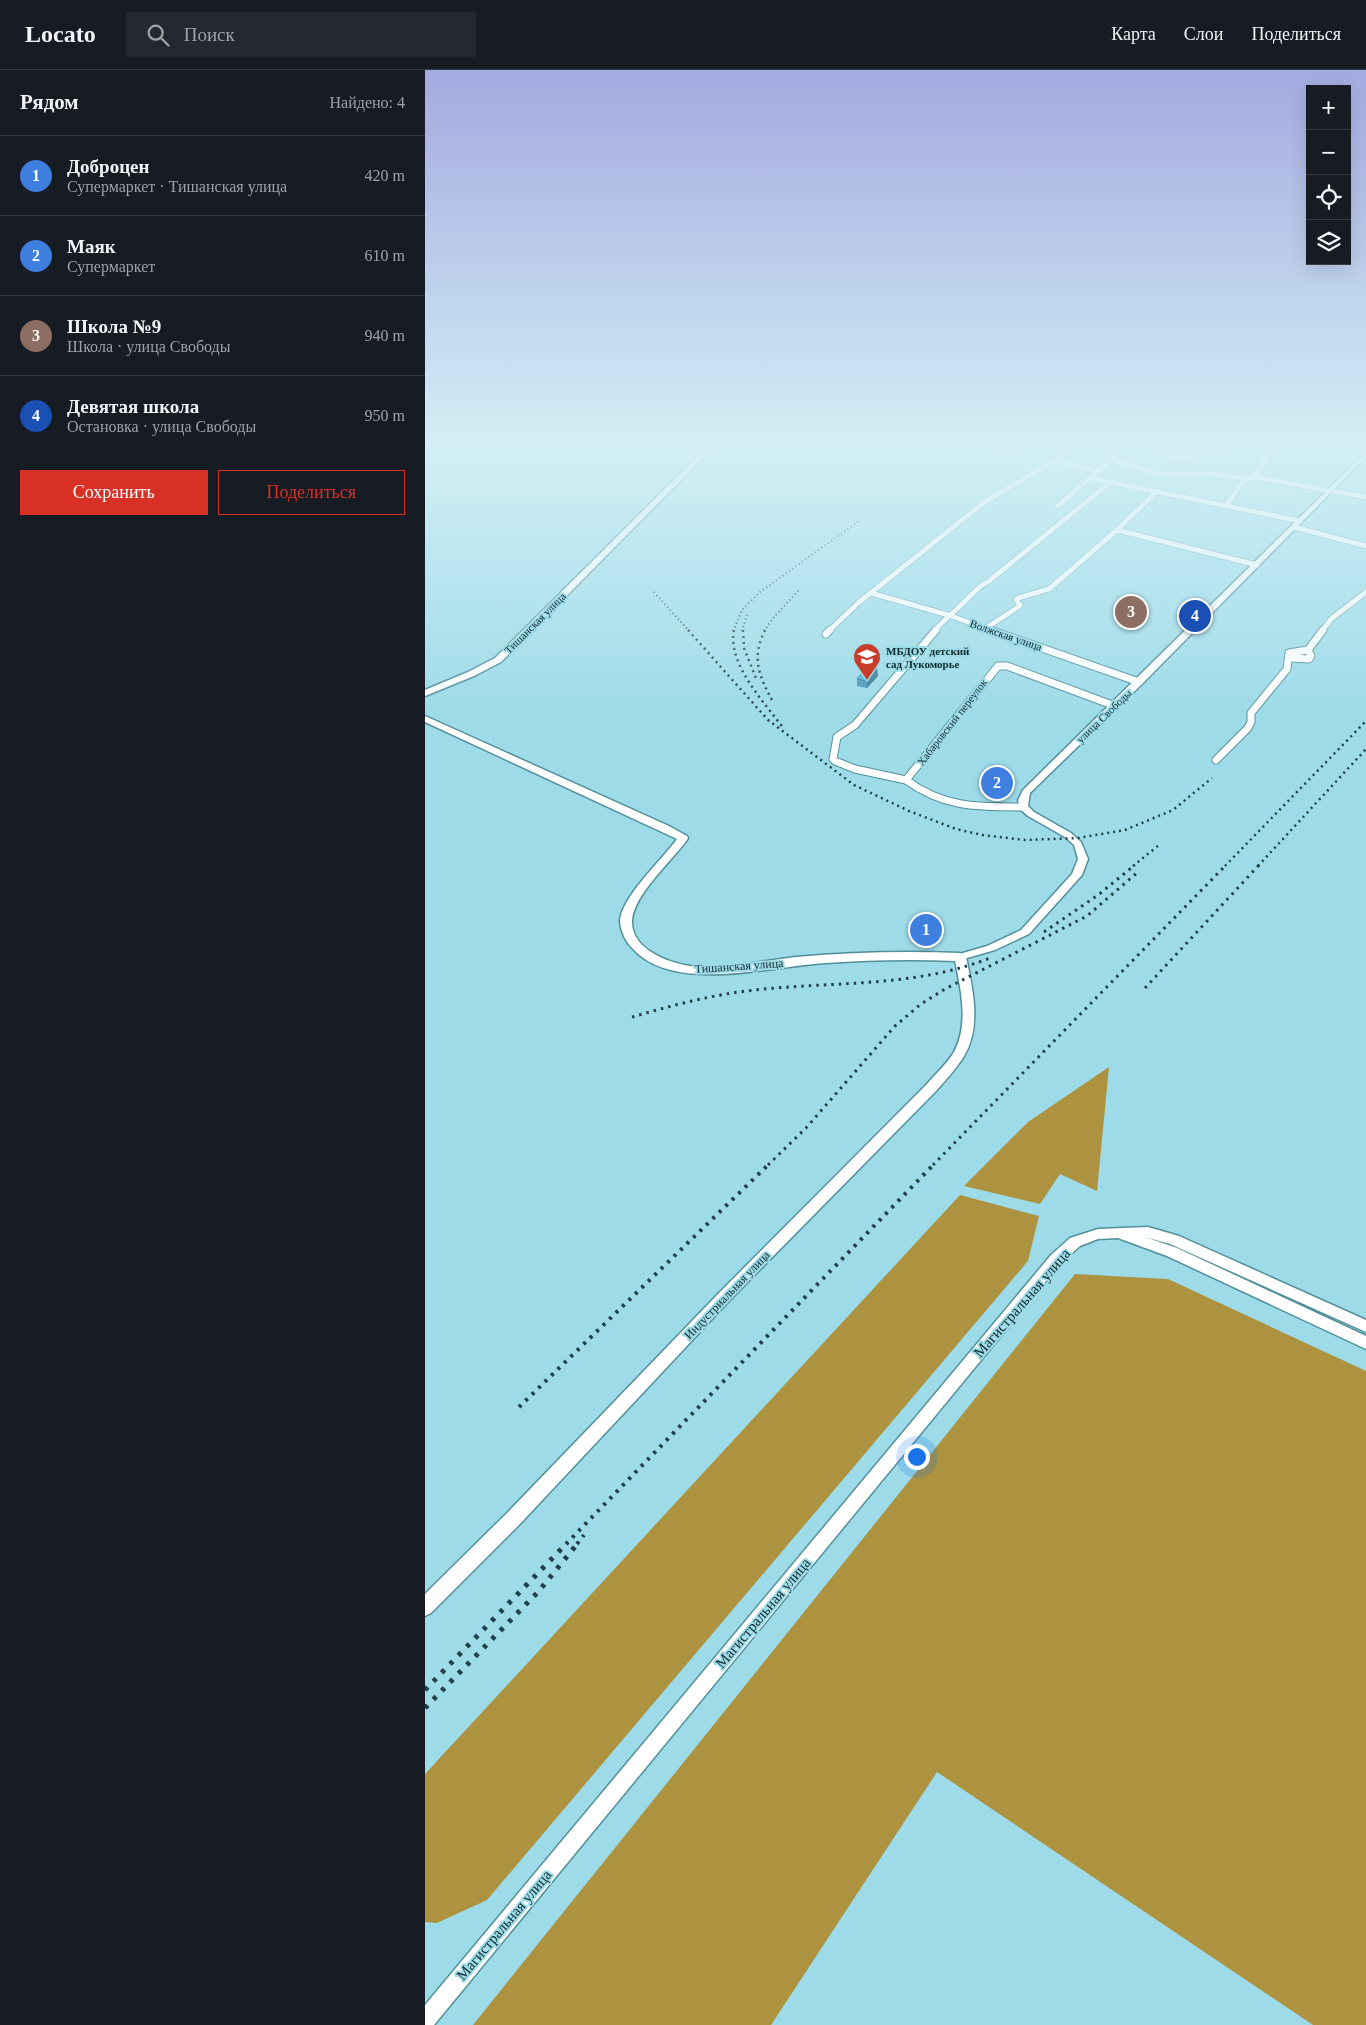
<!DOCTYPE html>
<html lang="ru">
<meta charset="utf-8">
<style>
:root{--surface:#171b24;--page:#242831;--text:#f1f3f6;--muted:#9ea1a6;--line:#363941;--accent:#d93025}
body{margin:0;font-family:Georgia,serif;background:var(--page);color:var(--text)}
.controls{position:absolute;right:15px;top:15px;display:grid;overflow:hidden;border-radius:0px;box-shadow:0 5px 20px #0002}
.controls button{width:45px;height:45px;display:grid;place-items:center;padding:0;border:0;border-bottom:1px solid var(--line);background:var(--surface);color:var(--text);font:25px sans-serif}
.you{position:absolute;left:491px;top:1386px;width:18px;height:18px;margin:-12px;border:4px solid #fff;border-radius:50%;background:#1a73e8;box-shadow:0 0 0 8px #1a73e833}
.badge{display:grid;place-items:center;width:32px;height:32px;border-radius:50%;background:var(--accent);color:#fff;font-size:16px;font-weight:700}
.pin{position:absolute;translate:-50% -50%;border:2px solid #fff;box-shadow:0 1px 5px #0006}
.list{margin:0;padding:0;list-style:none}
h2{display:flex;justify-content:space-between;align-items:center;height:65px;margin:0;padding:0 20px;font-size:21px}
h2 small{font-size:16px;font-weight:400;color:var(--muted)}
.list li{display:grid;grid-template-columns:32px 1fr auto;gap:15px;align-items:center;box-sizing:border-box;height:80px;padding:0 20px;border-top:1px solid var(--line)}
.list b{display:block;font-size:19px;white-space:nowrap}
.list p{margin:0;font-size:16px;white-space:nowrap;color:var(--muted)}
.list em{font-size:16px;font-style:normal;color:var(--muted)}
.actions{display:flex;gap:10px;padding:15px 20px}
.actions a{flex:1;padding:11px 0;border:1px solid var(--accent);border-radius:0px;text-align:center;font-size:18px;color:var(--accent)}
.actions .main{background:var(--accent);color:#fff}
.icon{flex:none;width:28px;height:28px;fill:none;stroke:currentColor;stroke-width:2;stroke-linecap:round;stroke-linejoin:round}
.map{position:relative;flex:none;width:941px;height:1955px;overflow:hidden}
header{display:flex;align-items:center;gap:30px;box-sizing:border-box;height:70px;padding:0 25px;background:var(--surface);border-bottom:1px solid var(--line)}
header strong{font-size:24px}
nav{display:flex;gap:28px;margin-inline-start:auto;font-size:18px}
.search{width:350px;height:45px;background:var(--page);display:flex;align-items:center;gap:12px;box-sizing:border-box;padding:0 18px;border-radius:0px;color:var(--muted);font-size:19px}
main{display:flex}
aside{flex:1;background:var(--surface)}
.map>svg:first-child{display:block}
.forest{fill:#ad923f}
.lines{fill:none;stroke-linecap:round;stroke-linejoin:round}
.minor-far1-casing{stroke:#518f9a;stroke-width:6}
.minor-casing{stroke:#518f9a;stroke-width:9}
.tertiary-casing{stroke:#518f9a;stroke-width:3}
.secondary-casing{stroke:#518f9a;stroke-width:3}
.minor-far1{stroke:#fff;stroke-width:5}
.minor{stroke:#fff;stroke-width:7}
.tertiary{fill:#fff;fill-rule:evenodd}
.secondary{fill:#fff;fill-rule:evenodd}
.rail-far4{stroke:#224147;stroke-width:2;stroke-dasharray:1 3;stroke-linecap:butt}
.rail-far3{stroke:#224147;stroke-width:2.5;stroke-dasharray:2 4;stroke-linecap:butt}
.rail-far2{stroke:#224147;stroke-width:3;stroke-dasharray:2.5 5;stroke-linecap:butt}
.rail-far1{stroke:#224147;stroke-width:4;stroke-dasharray:3 6;stroke-linecap:butt}
.rail{stroke:#224147;stroke-width:5;stroke-dasharray:4 8;stroke-linecap:butt}
.wall{fill:#4a99bd}
.shaded-wall{fill:#3c7d9a}
.building{fill:#56b2dc;stroke:#3c7d9a}
.labels{text-anchor:middle;stroke-width:4;stroke-linejoin:round;paint-order:stroke}
.far-street-label{font-size:11px;fill:#102a2f;stroke:#9ddbe8}
.far-poi-label{font-size:11px;font-weight:bold;fill:#102a2f;stroke:#9ddbe8;text-anchor:start}
.street-label{font-size:12px;fill:#102a2f;stroke:#9ddbe8}
.near-street-label{font-size:15px;fill:#102a2f;stroke:#9ddbe8}
</style>
<header>
<strong>Locato</strong>
<div class="search"><svg class="icon" aria-label="search" viewBox="0 0 24 24"><circle cx="10" cy="10" r="6"/><path d="M15 15l6 6"/></svg>Поиск</div>
<nav><a>Карта</a><a>Слои</a><a>Поделиться</a></nav>
</header>
<main>
<aside>
<h2>Рядом<small>Найдено: 4</small></h2>
<ul class="list">
<li><span class="badge" style="background:#3f7fe0">1</span><div><b>Доброцен</b><p>Супермаркет · Тишанская улица</p></div><em>420 m</em></li>
<li><span class="badge" style="background:#3f7fe0">2</span><div><b>Mаяк</b><p>Супермаркет</p></div><em>610 m</em></li>
<li><span class="badge" style="background:#8d6e63">3</span><div><b>Школа №9</b><p>Школа · улица Свободы</p></div><em>940 m</em></li>
<li><span class="badge" style="background:#1a4fb4">4</span><div><b>Девятая школа</b><p>Остановка · улица Свободы</p></div><em>950 m</em></li>
</ul>
<div class="actions"><a class="main">Сохранить</a><a>Поделиться</a></div>
</aside>
<div class="map">
<svg width="941" height="1955" viewBox="0 0 941 1955">
<rect width="100%" height="100%" fill="#9ddbe8"/>
<g class="forest">
<path d="M684,997L672,1121L635,1104L615,1134L539,1116L603,1052Z"/>
<path d="M535,1125L614,1146L603,1191L62,1830L12,1853L0,1852V1704Z"/>
<path d="M650,1204L743,1209L941,1301V1955H888L512,1702L346,1955H48Z"/>
</g>
<g class="lines">
<defs>
<g id="minor-far1">
<path d="M263,375L285,379"/>
<path d="M543,375L591,381"/>
<path d="M698,375L681,395L665,408L875,451"/>
<path d="M736,381L745,386L761,389L774,382L816,375"/>
<path d="M686,389L734,404H784L823,408"/>
<path d="M630,391L674,401"/>
<path d="M829,407L941,427"/>
<path d="M633,436L665,408"/>
<path d="M801,436L818,411L829,407L837,397L842,381L847,375"/>
<path d="M869,457L941,476"/>
<path d="M692,460L832,495"/>
<path d="M446,523L523,545L569,561"/>
<path d="M561,558L593,537L595,535L591,530L593,528L624,519L692,460L731,422"/>
<path d="M404,561L433,533L561,431L634,388L647,375"/>
<path d="M509,561C521,548 534,538 546,525C553,519 555,515 564,511L686,412"/>
<path d="M897,561L906,549L941,522"/>
</g>
<g id="minor">
<path d="M565,560L714,612"/>
<path d="M401,564L405,560"/>
<path d="M864,588L884,589L886,586L883,580"/>
<path d="M791,690L823,658L826,652V643L862,599L864,583L883,580L898,560"/>
<path d="M481,710L430,699L410,691L408,689L412,667L430,655L511,560"/>
<path d="M598,737C553,737 519,738 481,710L573,596H582L690,636"/>
</g>
<g id="tertiary">
<path d="M941,382V387L717,614L605,723L603,736L609,742L646,763L656,772L663,789L657,805L604,864L570,880L535,890L531,889L530,887L531,885L562,876L596,860L647,804L653,789L649,775L640,767L603,746L595,739L593,730L598,720Z"/>
<path d="M723,1157L754,1166L941,1250V1262L745,1174L720,1167L752,1178L941,1266V1279L742,1186L693,1168L673,1169L655,1176L636,1193L9,1955H0V1935L626,1185L645,1168L673,1159Z"/>
</g>
<g id="secondary">
<path d="M284,375H291L76,592L49,606L0,626V620L43,602L70,588Z"/>
<path d="M0,646L244,756L262,766L263,768L262,770C247,791 208,825 207,851C206,879 243,893 265,896C301,900 336,891 371,887C426,882 481,881 535,883L541,887C548,921 557,957 538,988C530,1000 520,1011 511,1021L304,1231L94,1455L6,1543L0,1546V1524L82,1443L294,1223L501,1015C510,1004 522,994 529,982C544,954 536,920 530,891C487,889 444,890 401,893C347,896 249,924 208,879C201,872 196,862 195,852C195,828 238,789 252,769L0,652Z"/>
</g>
</defs>
<use href="#minor-far1" class="minor-far1-casing"/>
<use href="#minor" class="minor-casing"/>
<use href="#tertiary" class="tertiary-casing"/>
<use href="#secondary" class="secondary-casing"/>
<use href="#minor-far1" class="minor-far1"/>
<use href="#minor" class="minor"/>
<use href="#tertiary" class="tertiary"/>
<use href="#secondary" class="secondary"/>
<g class="rail-far4">
<path d="M229,522L264,561"/>
<path d="M308,561L317,540L335,522L434,451"/>
<path d="M317,561L322,545"/>
<path d="M339,561L349,547L374,520"/>
</g>
<g class="rail-far3">
<path d="M263,560L343,650L429,715L484,741L531,759L557,765L600,770L653,768L700,760L748,740L787,708"/>
<path d="M309,560C302,594 340,633 359,659"/>
<path d="M318,560L319,578L332,611"/>
<path d="M340,560C326,588 334,606 348,632"/>
<path d="M708,796L734,775"/>
<path d="M800,796L941,651"/>
<path d="M833,796L941,679"/>
</g>
<g class="rail-far2">
<path d="M619,862L673,825L710,795"/>
<path d="M720,918L834,795"/>
<path d="M207,947C242,937 278,927 314,922C399,910 483,920 565,888"/>
<path d="M343,1095L381,1058L470,956L496,934L520,919L662,846L713,802"/>
<path d="M508,1095L801,795"/>
</g>
<g class="rail-far1">
<path d="M94,1337L345,1093"/>
<path d="M141,1474L510,1093"/>
<path d="M152,1474L159,1465"/>
</g>
<g class="rail">
<path d="M0,1620L142,1473"/>
<path d="M0,1638L113,1522L153,1473"/>
</g>
</g>
<g class="wall">
<path d="M452,598L453,606L442,618L432,616V609Z"/>
<path d="M584,702L583,709L573,720L562,716V708Z"/>
</g>
<g class="shaded-wall">
<path d="M452,598L453,606L442,618L441,611Z"/>
<path d="M584,702L583,709L573,720L574,712Z"/>
</g>
<g class="building">
<path d="M443,596L452,598L441,611L432,609Z"/>
<path d="M572,698L584,702L574,712L562,708Z"/>
</g>
<linearGradient id="sky" x2="0" y2="1"><stop stop-color="#a3aae0"/><stop offset="0.58" stop-color="#d3eff5"/><stop offset="1" stop-color="#d3eff5" stop-opacity="0"/></linearGradient>
<rect width="941" height="649" fill="url(#sky)"/>
<defs>
<symbol id="school-pin" viewBox="-11 -11 22 30"><path d="M0 17L-7.5 6A9.5 9.5 0 1 1 7.5 6Z" fill="#c83c29" stroke="#9ddbe8"/><path d="M0-5L7-2L0 1L-7-2ZM-4 1L0 2.5L4 1V4Q0 6-4 4Z" fill="#fff"/></symbol>
</defs>
<g fill-rule="evenodd">
<use href="#school-pin" x="426" y="571" width="32" height="43"/>
</g>
<g class="labels">
<g class="far-street-label">
<text transform="translate(110 553) rotate(-45)" y="4">Тишанская улица</text>
<text transform="translate(581 565) rotate(19)" y="4">Волжская улица</text>
<text transform="translate(679 646) rotate(-44)" y="4">улица Свободы</text>
<text transform="translate(527 652) rotate(-52)" y="4">Хабаровский переулок</text>
</g>
<g class="far-poi-label">
<text x="461" y="585">МБДОУ детский<tspan x="461" dy="13">сад Лукоморье</tspan></text>
</g>
<g class="street-label">
<text transform="translate(314 896) rotate(-4)" y="4">Тишанская улица</text>
<text transform="translate(302 1225) rotate(-46)" y="4">Индустриальная улица</text>
</g>
<g class="near-street-label">
<text transform="translate(597 1233) rotate(-49)" y="5">Магистральная улица</text>
<text transform="translate(338 1543) rotate(-50)" y="5">Магистральная улица</text>
<text transform="translate(79 1855) rotate(-50)" y="5">Магистральная улица</text>
</g>
</g>
</svg>
<div class="controls">
<button>+</button>
<button>−</button>
<button><svg class="icon" aria-label="locate" viewBox="0 0 24 24"><circle cx="12" cy="12" r="6"/><path d="M12 2v4M12 18v4M2 12h4M18 12h4"/></svg></button>
<button><svg class="icon" aria-label="layers" viewBox="0 0 24 24"><path d="M12 4l9 5-9 5-9-5zM3 14l9 5 9-5"/></svg></button>
</div>
<div class="you"></div>
<div class="pin badge" style="left:501px;top:860px;background:#3f7fe0">1</div>
<div class="pin badge" style="left:572px;top:713px;background:#3f7fe0">2</div>
<div class="pin badge" style="left:706px;top:542px;background:#8d6e63">3</div>
<div class="pin badge" style="left:770px;top:546px;background:#1a4fb4">4</div>
</div>
</main>
